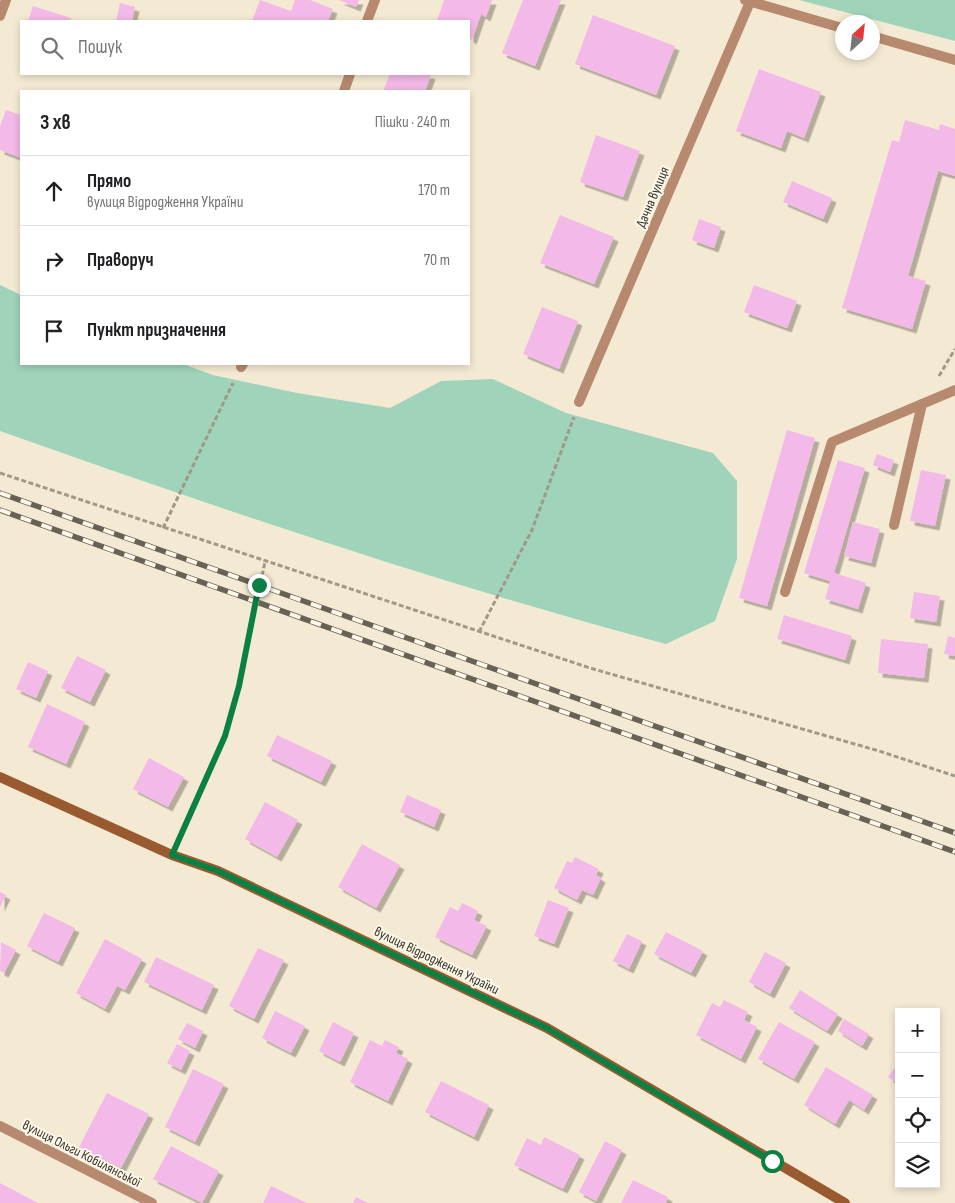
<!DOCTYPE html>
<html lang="uk">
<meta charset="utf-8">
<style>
:root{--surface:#fff;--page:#f6f6f6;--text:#202124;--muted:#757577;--line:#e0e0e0}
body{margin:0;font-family:"Sofia Sans Condensed",sans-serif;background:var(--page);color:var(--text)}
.controls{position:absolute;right:15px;bottom:15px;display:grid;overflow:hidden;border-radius:0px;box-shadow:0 2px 8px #0003}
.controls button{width:45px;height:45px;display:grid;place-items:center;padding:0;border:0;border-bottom:1px solid var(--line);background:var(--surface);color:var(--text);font:25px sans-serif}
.compass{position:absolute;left:835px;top:15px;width:45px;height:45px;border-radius:50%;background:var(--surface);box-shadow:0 2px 8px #0003;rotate:27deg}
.stop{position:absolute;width:15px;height:15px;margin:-11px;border:4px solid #0b8043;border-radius:50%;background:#fff}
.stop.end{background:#0b8043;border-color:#fff;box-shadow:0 1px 5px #0008}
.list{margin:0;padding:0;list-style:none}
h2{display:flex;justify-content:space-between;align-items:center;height:65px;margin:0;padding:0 20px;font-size:21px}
h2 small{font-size:16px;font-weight:400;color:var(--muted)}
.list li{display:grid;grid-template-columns:32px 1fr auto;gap:15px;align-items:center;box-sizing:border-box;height:70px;padding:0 20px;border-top:1px solid var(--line)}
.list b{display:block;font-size:19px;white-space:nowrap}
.list p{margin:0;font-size:16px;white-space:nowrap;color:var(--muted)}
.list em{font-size:16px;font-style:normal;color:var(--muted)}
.icon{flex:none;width:28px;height:28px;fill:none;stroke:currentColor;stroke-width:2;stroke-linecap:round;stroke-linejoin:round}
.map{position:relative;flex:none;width:955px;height:1203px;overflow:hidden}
.search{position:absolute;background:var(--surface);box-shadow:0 2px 8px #0003;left:20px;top:20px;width:450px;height:55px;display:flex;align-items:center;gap:12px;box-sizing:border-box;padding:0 18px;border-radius:0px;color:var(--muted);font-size:19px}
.panel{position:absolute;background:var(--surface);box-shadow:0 2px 8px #0003;left:20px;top:90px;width:450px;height:275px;border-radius:0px}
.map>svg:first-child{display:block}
.green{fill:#9fd4bb}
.building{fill:#f3b9e8;filter:url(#shadow)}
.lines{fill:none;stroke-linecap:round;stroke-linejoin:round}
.path{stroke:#9f9988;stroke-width:3;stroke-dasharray:5 2.5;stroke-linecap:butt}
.street{stroke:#b78a6f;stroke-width:10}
.secondary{stroke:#995a2f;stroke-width:10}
.rail-casing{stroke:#676255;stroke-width:5.5}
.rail{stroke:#fef8ea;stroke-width:4;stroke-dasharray:11;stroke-linecap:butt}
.route{stroke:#0b8043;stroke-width:6}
.labels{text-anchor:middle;stroke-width:4;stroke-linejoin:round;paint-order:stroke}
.street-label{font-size:14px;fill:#37342b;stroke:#fef8ea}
</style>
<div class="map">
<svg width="955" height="1203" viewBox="0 0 955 1203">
<defs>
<filter id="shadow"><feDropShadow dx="4.5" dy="4.5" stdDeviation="0" flood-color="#0004"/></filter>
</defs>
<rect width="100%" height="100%" fill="#f4ead3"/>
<g class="green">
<path d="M799,0H955V41Z"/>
<path d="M0,285L21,295V364H183L213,375L297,393L390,408L441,381L493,379L566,413L713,453L737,481V559L715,621L666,644C441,584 220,509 0,431Z"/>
</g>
<g class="building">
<path d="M260,0L291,11L295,0H310L333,9L328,21H252Z"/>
<path d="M339,0H359L356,7Z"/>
<path d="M444,0H492L486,17L481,14L472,40L469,38V21H437Z"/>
<path d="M523,0H561L535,66L502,53Z"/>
<path d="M120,3L135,7L132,21H116Z"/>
<path d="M33,6L71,18L70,21H28Z"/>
<path d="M593,15L675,46L656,95L575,64Z"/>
<path d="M759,69L821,92L804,138L787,131L781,148L736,131Z"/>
<path d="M390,74H429L431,75L425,91H383Z"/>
<path d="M6,110L21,115V158L0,150V126Z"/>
<path d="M905,120L939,130L940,124L955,129V176L938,171L908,276L926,281L912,329L842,308L892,140L899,142Z"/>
<path d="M596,135L640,151L623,197L580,182Z"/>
<path d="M792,181L832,198L823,219L783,202Z"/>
<path d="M560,215L614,237L594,284L540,263Z"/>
<path d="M699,219L721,227L714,248L692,240Z"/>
<path d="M754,285L797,301L787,328L744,312Z"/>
<path d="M542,307L578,321L559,369L523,354Z"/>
<path d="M787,430L815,438L767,606L739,598Z"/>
<path d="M877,454L894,460L890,472L873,465Z"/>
<path d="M838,460L865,468L834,573L866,583L858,609L825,599L830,581L804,573Z"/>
<path d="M921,470L946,475L935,526L910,521Z"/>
<path d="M853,522L880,529L871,563L844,556Z"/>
<path d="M914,592L940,596L936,622L910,618Z"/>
<path d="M784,615L852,636L845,660L777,639Z"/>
<path d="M948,636L955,638V656L944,654Z"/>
<path d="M881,639L928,644L924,678L878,673Z"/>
<path d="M77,656L106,670L90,702L61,688Z"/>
<path d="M28,662L48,671L36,698L16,689Z"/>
<path d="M47,704L85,722L66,764L28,747Z"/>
<path d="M277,735L332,761L321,782L267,756Z"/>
<path d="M149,758L184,777L168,807L133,789Z"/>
<path d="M407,795L441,810L434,827L400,812Z"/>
<path d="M265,802L298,820L277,857L245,839Z"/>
<path d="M362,844L400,865L376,908L338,887Z"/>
<path d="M575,857L599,869L596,875L601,878L593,895L582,890L577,900L554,888L567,861L572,863Z"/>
<path d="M0,892L6,895L0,907Z"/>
<path d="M548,900L569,908L554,944L534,936Z"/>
<path d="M462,903L478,911L474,920L487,926L472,955L435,937L450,907L458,911Z"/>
<path d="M44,913L75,928L58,962L27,946Z"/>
<path d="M666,932L703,951L691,973L654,954Z"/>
<path d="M627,934L642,941L629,969L613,961Z"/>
<path d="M105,939L142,959L125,990L117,986L105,1009L76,993Z"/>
<path d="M1,942L16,950L4,973L0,971Z"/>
<path d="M258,948L284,960L254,1019L229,1006Z"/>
<path d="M765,952L786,963L770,994L749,982Z"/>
<path d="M156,957L214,985L202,1010L144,982Z"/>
<path d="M800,990L838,1014L827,1031L789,1008Z"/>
<path d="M724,1000L748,1012L744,1020L757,1027L741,1059L696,1035L712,1003L720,1007Z"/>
<path d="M275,1011L305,1026L291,1053L262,1038Z"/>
<path d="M844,1019L869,1034L862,1046L838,1031Z"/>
<path d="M333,1022L354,1033L340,1062L319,1051Z"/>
<path d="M779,1022L815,1042L794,1079L758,1059Z"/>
<path d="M187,1023L203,1031L195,1048L178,1039Z"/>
<path d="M370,1040L382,1046L385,1040L399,1047L396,1053L408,1059L388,1101L350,1082Z"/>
<path d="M177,1044L190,1051L181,1070L167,1063Z"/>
<path d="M899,1062V1084L888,1077Z"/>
<path d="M826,1067L873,1095L864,1110L849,1100L835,1124L804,1105Z"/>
<path d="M193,1069L224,1084L195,1142L165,1127Z"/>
<path d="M441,1081L489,1105L474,1137L425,1112Z"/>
<path d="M107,1093L149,1114L121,1168L79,1147Z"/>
<path d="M544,1137L580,1155L563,1189L514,1165L527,1138L541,1145Z"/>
<path d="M605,1141L622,1150L596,1201L579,1192Z"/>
<path d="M171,1146L219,1171L202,1203L153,1179Z"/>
<path d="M633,1180L668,1197L666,1203H621Z"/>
<path d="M0,1183L38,1203H0Z"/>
<path d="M271,1186L307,1203H263Z"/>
<path d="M356,1197L368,1203H353Z"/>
</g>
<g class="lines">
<g class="path">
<path d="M939,376L955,349"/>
<path d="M0,473L590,668L879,751L955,776"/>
<path d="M163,528L233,383"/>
<path d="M479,632L532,530L574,417"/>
<path d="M179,839L225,736L239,686L265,562"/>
</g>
<g class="street">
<path d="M745,0L842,28"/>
<path d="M0,16L6,0"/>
<path d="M367,21L375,0"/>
<path d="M872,36L955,60"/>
<path d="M344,91L350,74"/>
<path d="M241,367L243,364"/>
<path d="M579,402L750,2"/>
<path d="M894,525L922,404"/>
<path d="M785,592L832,442L955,390"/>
<path d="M0,1126L152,1203"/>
</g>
<path class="secondary" d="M0,777L172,855L218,871L547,1028L845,1203"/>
<defs>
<g id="rail">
<path d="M0,493L955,833"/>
<path d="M0,510L955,852"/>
</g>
</defs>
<use href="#rail" class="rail-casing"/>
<use href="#rail" class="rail"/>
</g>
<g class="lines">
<path class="route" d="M259,585L239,686L225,736L172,855L218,871L547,1028L772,1161"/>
</g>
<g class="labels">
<g class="street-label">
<text transform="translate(652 197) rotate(-67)" y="5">Дачна вулиця</text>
<text transform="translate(437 960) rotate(26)" y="5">вулиця Відродження України</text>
<text transform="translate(82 1153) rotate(27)" y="5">вулиця Ольги Кобилянської</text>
</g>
</g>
</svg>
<div class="controls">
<button>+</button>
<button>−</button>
<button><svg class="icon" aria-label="locate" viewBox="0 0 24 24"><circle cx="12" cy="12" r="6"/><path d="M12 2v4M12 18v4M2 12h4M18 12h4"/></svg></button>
<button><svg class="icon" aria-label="layers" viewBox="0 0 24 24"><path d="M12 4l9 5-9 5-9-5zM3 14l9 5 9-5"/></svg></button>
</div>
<svg class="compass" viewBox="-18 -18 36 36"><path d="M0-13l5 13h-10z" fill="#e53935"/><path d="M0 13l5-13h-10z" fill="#757577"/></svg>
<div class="stop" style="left:772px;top:1161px"></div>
<div class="stop end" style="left:259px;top:585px"></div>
<div class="search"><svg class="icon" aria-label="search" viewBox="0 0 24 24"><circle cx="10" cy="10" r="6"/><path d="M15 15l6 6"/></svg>Пошук</div>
<section class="panel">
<h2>3 хв<small>Пішки · 240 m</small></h2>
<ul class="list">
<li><svg class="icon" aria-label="ahead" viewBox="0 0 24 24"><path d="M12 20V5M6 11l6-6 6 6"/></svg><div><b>Прямо</b><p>вулиця Відродження України</p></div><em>170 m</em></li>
<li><svg class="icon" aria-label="right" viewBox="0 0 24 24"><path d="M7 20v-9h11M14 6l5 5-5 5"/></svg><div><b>Праворуч</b></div><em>70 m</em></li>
<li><svg class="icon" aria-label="arrive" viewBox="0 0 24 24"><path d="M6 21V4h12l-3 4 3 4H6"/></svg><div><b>Пункт призначення</b></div></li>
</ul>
</section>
</div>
